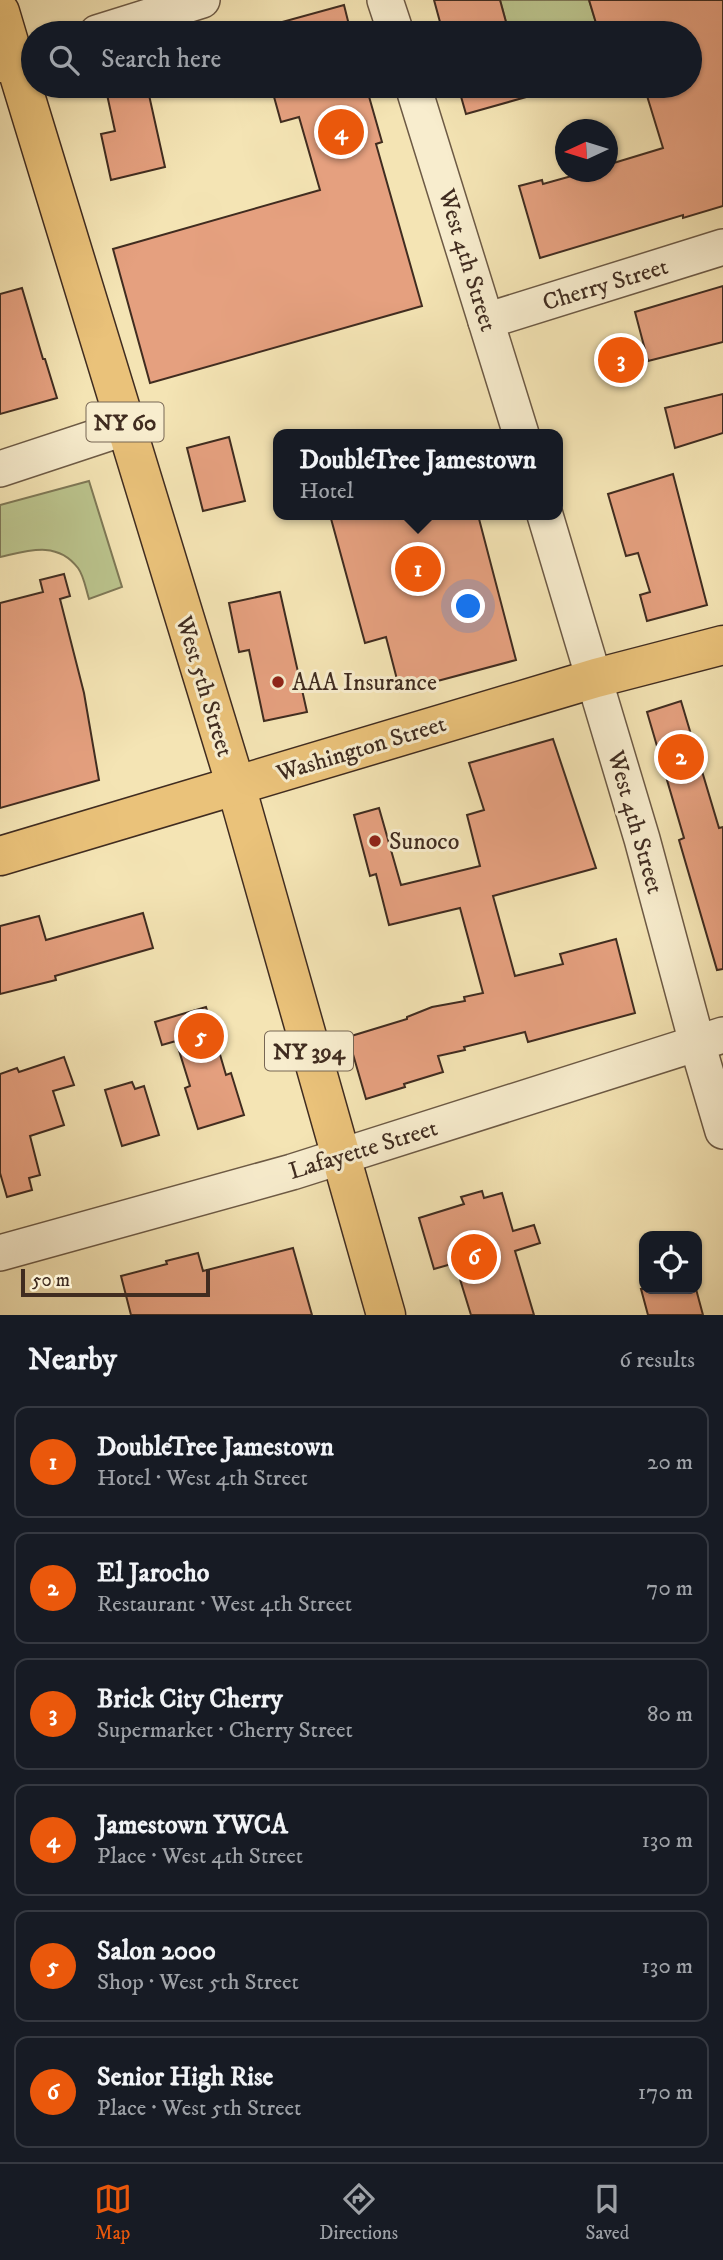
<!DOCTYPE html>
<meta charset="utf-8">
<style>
:root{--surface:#171b24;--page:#20242c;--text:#f1f3f6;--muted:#9ea1a6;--line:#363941;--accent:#ea580c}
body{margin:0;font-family:"IM FELL DW Pica",serif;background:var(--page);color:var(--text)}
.controls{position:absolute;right:21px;bottom:21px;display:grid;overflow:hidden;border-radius:14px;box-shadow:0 2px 5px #0004}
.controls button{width:63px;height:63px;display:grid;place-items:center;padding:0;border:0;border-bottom:2px solid var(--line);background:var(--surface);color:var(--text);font:35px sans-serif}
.compass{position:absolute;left:555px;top:119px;width:63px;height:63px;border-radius:50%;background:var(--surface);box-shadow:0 2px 5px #0004;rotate:266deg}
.scale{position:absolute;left:21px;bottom:18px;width:189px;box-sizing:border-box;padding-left:7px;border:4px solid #402c20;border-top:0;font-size:19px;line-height:24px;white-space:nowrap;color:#402c20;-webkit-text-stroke:5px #f8edce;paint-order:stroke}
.you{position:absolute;left:469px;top:607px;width:24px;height:24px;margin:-18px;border:5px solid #fff;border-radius:50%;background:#1a73e8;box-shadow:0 0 0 10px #1a73e833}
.badge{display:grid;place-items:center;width:46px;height:46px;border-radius:50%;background:var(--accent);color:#fff;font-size:23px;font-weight:700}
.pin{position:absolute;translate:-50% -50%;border:4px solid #fff;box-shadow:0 2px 7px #0006}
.popup{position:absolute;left:273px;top:429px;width:290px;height:91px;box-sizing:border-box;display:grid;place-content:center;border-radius:14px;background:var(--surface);filter:drop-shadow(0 2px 5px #0005);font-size:23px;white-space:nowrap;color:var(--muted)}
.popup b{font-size:26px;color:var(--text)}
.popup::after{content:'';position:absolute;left:50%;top:100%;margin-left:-14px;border:14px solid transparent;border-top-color:var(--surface)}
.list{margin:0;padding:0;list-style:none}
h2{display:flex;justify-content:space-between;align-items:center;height:91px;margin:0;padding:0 28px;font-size:30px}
h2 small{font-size:23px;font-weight:400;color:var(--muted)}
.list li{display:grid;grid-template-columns:46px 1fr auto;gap:21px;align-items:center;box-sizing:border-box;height:112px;margin:0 14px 14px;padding:0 14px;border:2px solid var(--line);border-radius:14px}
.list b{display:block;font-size:26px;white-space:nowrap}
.list p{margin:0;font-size:23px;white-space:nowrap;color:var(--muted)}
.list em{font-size:23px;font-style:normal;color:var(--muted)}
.icon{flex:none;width:38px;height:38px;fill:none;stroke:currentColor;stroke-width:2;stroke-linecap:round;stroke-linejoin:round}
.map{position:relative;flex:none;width:723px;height:1315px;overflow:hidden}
.search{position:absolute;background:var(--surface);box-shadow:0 2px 5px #0004;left:21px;right:21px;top:21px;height:77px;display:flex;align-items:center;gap:18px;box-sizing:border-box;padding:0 24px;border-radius:38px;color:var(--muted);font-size:26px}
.sheet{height:847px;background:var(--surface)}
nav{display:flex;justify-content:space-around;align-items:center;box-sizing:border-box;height:98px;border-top:2px solid var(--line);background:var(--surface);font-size:19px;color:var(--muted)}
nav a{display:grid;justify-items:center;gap:4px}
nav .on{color:var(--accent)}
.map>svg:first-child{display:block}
.green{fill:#bbc48d;stroke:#7e7856;stroke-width:2}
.building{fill:#e5a07f;stroke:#402c20;stroke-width:2}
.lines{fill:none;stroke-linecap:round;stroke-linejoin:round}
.minor-casing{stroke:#6d5a45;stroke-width:38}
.major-casing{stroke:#402c20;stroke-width:41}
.highway-casing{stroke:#402c20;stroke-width:41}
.minor{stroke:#f8edce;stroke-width:35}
.major{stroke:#eac27a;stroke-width:38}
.highway{stroke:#eac27a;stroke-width:38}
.poi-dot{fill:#8f2418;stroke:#f8edce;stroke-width:2.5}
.labels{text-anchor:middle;stroke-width:6;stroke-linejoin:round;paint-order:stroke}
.shield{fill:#f8edce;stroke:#776654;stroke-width:2}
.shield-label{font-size:23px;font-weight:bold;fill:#402c20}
.street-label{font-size:24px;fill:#402c20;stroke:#f8edce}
.poi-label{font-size:24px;fill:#402c20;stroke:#f8edce;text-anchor:start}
</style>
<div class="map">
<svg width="723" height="1315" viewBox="0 0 723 1315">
<rect width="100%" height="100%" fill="#f4e4b4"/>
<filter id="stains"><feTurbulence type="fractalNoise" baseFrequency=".00286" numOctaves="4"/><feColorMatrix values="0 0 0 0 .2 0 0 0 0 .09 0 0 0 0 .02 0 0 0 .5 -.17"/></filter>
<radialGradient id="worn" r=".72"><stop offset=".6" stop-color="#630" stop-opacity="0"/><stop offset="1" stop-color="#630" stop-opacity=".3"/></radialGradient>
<g class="green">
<path d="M500,0H589L599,33H509Z"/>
<path d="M89,481L122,587L89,599C86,590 84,576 78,568C57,540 27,551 0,557V505Z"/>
</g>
<g class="building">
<path d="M434,0H500L509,33H443Z"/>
<path d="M589,0H723V206L683,218V215L540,258L519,186L542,180L543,184L586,172H607V165L663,148L644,86H690V33H599Z"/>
<path d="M344,5L351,33H265L264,27Z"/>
<path d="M124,86H147L165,167L111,180L101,134L115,131L106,90Z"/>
<path d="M271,86H366L382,142L376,144L422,306L150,383L113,249L320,190L299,117L281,122Z"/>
<path d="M458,86H543L544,92L466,114Z"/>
<path d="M723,286V342L648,361L635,312Z"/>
<path d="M22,288L43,359H45L57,398L0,414V294Z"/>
<path d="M723,394V433L675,448L665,408Z"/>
<path d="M229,437L245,501L203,511L187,448Z"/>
<path d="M673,474L707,605L647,621L640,595L650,592L638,553L626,556L608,494Z"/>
<path d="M330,515H478L516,660L400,691L386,637L365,643Z"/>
<path d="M64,574L70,596L60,599L84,693L99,780L0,808V603L43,592L40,580Z"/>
<path d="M280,592L307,712L264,721L249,650L239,652L229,603Z"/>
<path d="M681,701L719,828L723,827V969L717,970L679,840L684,838L647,712Z"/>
<path d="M553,739L596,868L493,896L515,976L563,964L560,954L616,939L635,1013L528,1042L525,1032L464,1047L465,1050L438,1056L443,1072L404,1084L405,1087L366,1099L348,1037L407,1019V1017L432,1007L465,1001L464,997L483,993L460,908L389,925L376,874L370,876L354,815L379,808L401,885L480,866L467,815L484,810L469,763Z"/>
<path d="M143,913L153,948L55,976L56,980L0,994V926L39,916L46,940Z"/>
<path d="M206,1007L226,1075L231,1073L244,1115L198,1129L185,1088L190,1086L176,1041L162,1045L155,1022Z"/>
<path d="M64,1057L74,1085L53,1091L64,1125L30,1136L40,1175L29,1178L32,1190L7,1197L0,1173V1074L17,1068L19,1072Z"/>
<path d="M132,1082L135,1089L144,1086L159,1135L122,1146L105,1090Z"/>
<path d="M482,1191L484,1198L502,1193L513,1231L534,1225L540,1243L515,1251L534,1315H471L455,1263L434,1269L419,1218L464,1204L461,1197Z"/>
<path d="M293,1248L312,1315H131L121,1276L167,1264L166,1261L198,1253L203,1271Z"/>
<path d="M641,1289H696L703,1315H648Z"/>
</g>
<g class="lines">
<defs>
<g id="minor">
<path d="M385,0L396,33"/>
<path d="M97,33L202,0"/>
<path d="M413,86L521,434"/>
<path d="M486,321L723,247"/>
<path d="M0,469L127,427"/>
<path d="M545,515L642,839L697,1043L723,1131"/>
<path d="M0,1253L292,1172L723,1035"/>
</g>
<g id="major">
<path d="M0,12L14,59"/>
<path d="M236,786L386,1315"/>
</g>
<g id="highway">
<path d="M0,63L14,59L236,786"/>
<path d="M0,856L596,678L723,645"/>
</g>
</defs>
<use href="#minor" class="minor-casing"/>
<use href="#major" class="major-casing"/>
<use href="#highway" class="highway-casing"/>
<use href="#minor" class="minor"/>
<use href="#major" class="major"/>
<use href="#highway" class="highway"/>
</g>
<g class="poi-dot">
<circle cx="278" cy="682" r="7"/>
<circle cx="375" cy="841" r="7"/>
</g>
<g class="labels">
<g class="shield">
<rect x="86.5" y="402.5" width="77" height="39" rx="5"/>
<rect x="265" y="1031.5" width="88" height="39" rx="5"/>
</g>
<g class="shield-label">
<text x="125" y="430">NY 60</text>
<text x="309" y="1059">NY 394</text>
</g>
<g class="street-label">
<text transform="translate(468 260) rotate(73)" y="8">West 4th Street</text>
<text transform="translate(605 284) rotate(-17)" y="8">Cherry Street</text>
<text transform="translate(205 686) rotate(73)" y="8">West 5th Street</text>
<text transform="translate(361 748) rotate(-17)" y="8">Washington Street</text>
<text transform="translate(636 822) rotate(74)" y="8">West 4th Street</text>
<text transform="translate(363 1149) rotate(-17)" y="8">Lafayette Street</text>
</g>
<g class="poi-label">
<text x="292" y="690">AAA Insurance</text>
<text x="389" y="849">Sunoco</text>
</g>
</g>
<rect width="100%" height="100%" filter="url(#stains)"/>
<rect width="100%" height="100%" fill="url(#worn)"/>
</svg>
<div class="controls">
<button><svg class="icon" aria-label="locate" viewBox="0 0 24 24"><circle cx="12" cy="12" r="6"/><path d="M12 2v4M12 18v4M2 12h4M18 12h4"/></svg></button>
</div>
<svg class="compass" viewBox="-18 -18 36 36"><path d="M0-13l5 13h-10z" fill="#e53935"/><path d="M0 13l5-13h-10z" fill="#9ea1a6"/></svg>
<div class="scale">50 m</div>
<div class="you"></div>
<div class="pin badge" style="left:418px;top:569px">1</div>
<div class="popup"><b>DoubleTree Jamestown</b>Hotel</div>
<div class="pin badge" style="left:681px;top:757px">2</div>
<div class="pin badge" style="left:621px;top:360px">3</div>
<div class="pin badge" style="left:341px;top:132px">4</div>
<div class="pin badge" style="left:201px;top:1036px">5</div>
<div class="pin badge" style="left:474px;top:1257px">6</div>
<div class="search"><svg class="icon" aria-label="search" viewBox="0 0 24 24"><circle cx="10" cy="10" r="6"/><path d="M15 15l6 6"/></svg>Search here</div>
</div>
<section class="sheet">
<h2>Nearby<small>6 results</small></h2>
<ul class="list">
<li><span class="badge">1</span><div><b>DoubleTree Jamestown</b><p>Hotel · West 4th Street</p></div><em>20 m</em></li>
<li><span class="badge">2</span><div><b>El Jarocho</b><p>Restaurant · West 4th Street</p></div><em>70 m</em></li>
<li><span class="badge">3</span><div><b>Brick City Cherry</b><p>Supermarket · Cherry Street</p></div><em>80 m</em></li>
<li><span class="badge">4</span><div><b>Jamestown YWCA</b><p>Place · West 4th Street</p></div><em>130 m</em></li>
<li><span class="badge">5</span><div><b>Salon 2000</b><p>Shop · West 5th Street</p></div><em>130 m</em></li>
<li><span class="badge">6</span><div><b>Senior High Rise</b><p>Place · West 5th Street</p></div><em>170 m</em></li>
</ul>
</section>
<nav>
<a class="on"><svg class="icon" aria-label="map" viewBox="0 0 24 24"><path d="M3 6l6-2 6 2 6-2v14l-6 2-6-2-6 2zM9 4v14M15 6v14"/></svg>Map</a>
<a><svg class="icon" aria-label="directions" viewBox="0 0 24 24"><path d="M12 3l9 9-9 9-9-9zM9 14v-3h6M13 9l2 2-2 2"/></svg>Directions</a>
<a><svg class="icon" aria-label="saved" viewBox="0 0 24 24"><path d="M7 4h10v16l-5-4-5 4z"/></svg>Saved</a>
</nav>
